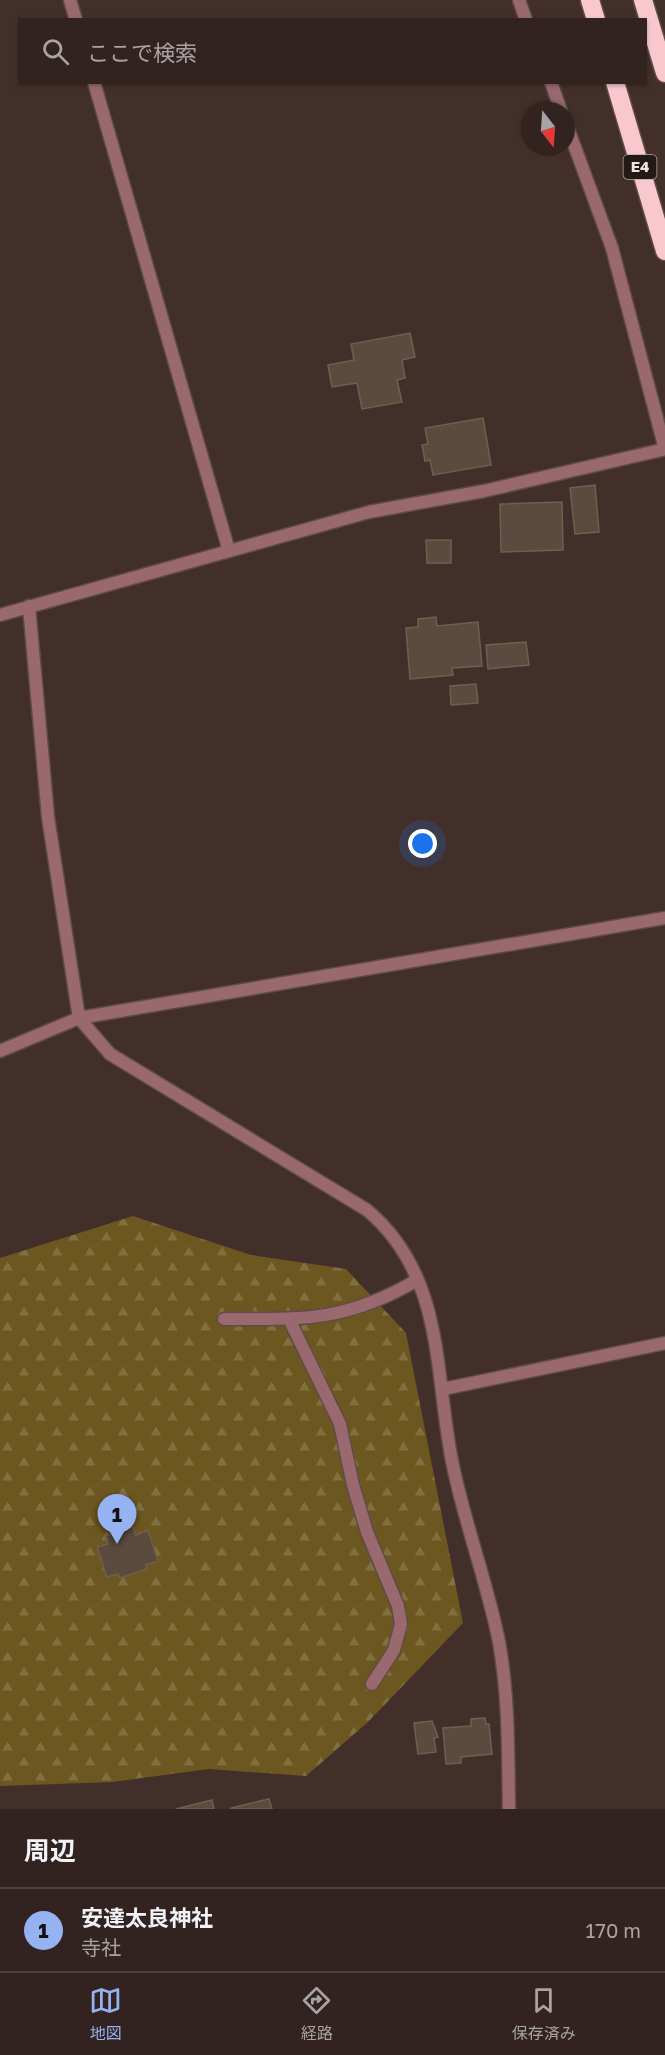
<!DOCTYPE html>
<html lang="ja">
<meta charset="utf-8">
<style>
:root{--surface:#322320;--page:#3a2b29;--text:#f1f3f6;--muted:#a8a4a5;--line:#4d403e;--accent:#95b2f1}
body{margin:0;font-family:"Golos Text","Noto Sans JP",sans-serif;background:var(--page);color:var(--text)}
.compass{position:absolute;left:521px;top:102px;width:54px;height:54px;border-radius:50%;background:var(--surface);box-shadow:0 2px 4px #0004;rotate:163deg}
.you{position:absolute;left:423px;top:844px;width:21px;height:21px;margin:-15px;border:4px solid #fff;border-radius:50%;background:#1a73e8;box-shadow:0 0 0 9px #1a73e833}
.badge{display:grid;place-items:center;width:39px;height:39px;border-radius:50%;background:var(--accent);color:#111;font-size:20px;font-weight:700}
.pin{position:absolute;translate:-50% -50px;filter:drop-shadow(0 2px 3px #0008)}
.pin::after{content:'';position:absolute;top:32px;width:21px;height:18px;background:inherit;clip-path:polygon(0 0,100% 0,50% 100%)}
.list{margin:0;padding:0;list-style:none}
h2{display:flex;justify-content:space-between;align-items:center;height:78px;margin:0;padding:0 24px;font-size:26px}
h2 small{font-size:20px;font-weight:400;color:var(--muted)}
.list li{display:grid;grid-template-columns:39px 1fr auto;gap:18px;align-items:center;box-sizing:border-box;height:84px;padding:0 24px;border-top:2px solid var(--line)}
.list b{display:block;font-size:22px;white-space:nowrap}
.list p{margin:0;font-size:20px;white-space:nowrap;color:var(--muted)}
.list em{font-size:20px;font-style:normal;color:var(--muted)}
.icon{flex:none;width:33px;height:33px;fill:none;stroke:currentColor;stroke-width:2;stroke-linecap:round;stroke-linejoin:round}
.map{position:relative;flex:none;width:665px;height:1809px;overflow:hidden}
.search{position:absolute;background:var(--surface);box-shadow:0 2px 4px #0004;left:18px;right:18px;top:18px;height:66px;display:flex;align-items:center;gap:15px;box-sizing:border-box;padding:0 21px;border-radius:0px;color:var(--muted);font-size:22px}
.sheet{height:162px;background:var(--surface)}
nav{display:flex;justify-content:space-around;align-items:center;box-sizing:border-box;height:84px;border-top:2px solid var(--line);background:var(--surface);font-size:16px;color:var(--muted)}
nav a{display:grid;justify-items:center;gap:3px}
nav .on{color:var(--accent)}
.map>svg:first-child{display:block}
.forest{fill:url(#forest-firs)}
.building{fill:#5b4a3d;stroke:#705f51;stroke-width:1.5}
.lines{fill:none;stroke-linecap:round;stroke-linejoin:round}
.street-casing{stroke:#5f4c47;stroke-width:15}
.highway-casing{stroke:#5f4c47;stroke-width:21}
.street{stroke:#9a6970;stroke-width:12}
.highway{stroke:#f8c8ce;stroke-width:18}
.labels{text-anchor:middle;stroke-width:6;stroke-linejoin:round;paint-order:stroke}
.shield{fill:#231a17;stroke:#b3a7a4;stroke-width:1.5}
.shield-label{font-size:15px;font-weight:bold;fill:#f1e4e0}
</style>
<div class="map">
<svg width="665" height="1809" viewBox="0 0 665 1809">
<defs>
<pattern id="forest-firs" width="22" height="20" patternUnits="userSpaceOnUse" patternTransform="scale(1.5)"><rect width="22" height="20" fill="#6c5720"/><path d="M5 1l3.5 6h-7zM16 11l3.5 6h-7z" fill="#816f40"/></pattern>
</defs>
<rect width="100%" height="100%" fill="#432f2a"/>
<path class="forest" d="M133,1216L251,1255L346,1269L406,1333L463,1623L368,1722L306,1776L209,1769L112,1782L0,1786V1258Z"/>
<g class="building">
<path d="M410,333L415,357L402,360L405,378L397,380L402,402L362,409L357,383L332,387L328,365L354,360L351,344Z"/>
<path d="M483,418L491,465L433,475L430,460L425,461L422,445L428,444L425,428Z"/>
<path d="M595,485L599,532L575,534L570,488Z"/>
<path d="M562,502L563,550L501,552L500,504Z"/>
<path d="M426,540H451V563H427Z"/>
<path d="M436,617L437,626L478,622L482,666L452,668L453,675L410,679L406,628L418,627V619Z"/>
<path d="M526,642L529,665L488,669L486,645Z"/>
<path d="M476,684L478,703L451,705L450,686Z"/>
<path d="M133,1527L136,1535L148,1530L158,1561L146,1565L147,1569L120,1578L118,1574L107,1577L97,1547L108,1544L106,1536Z"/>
<path d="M485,1718L486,1724H489L492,1754L461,1757V1763L446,1764L443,1728L471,1726V1719Z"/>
<path d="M432,1721L438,1737L434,1738L436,1752L418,1754L414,1723Z"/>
<path d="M269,1799L272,1809H231V1808Z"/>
<path d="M212,1800L214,1809H176Z"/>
</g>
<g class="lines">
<defs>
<g id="street">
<path d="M70,0L76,20"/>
<path d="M519,0L526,20"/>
<path d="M551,82L561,111"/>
<path d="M566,123L612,248L665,449"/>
<path d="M229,551L369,512L484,491L665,449"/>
<path d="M29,606L48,817L79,1018L110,1054L367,1210C445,1276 434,1371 452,1461C464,1522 487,1581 499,1642C509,1697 508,1753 509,1809"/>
<path d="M0,615L229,551L94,82"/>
<path d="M0,1051L79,1018L665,918"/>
<path d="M224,1319C303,1319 346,1322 417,1280"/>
<path d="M289,1319L340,1424L353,1485L367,1532L398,1606L401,1624L394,1650L372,1684"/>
<path d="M443,1389L665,1343"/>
</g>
<g id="highway">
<path d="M590,0L596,20"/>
<path d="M643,0L665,73"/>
<path d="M615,82L665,251"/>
</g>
</defs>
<use href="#street" class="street-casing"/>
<use href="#highway" class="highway-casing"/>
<use href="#street" class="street"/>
<use href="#highway" class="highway"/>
</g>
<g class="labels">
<rect class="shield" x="623.5" y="155" width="33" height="24" rx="4.5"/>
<g class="shield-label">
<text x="640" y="172">E4</text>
</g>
</g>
</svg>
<svg class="compass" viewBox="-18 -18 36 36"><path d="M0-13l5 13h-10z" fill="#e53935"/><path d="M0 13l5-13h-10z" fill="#a8a4a5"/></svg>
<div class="you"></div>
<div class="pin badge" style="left:117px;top:1544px">1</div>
<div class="search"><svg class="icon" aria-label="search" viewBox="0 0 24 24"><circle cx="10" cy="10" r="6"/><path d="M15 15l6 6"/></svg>ここで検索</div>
</div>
<section class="sheet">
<h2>周辺<small></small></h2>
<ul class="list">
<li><span class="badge">1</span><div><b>安達太良神社</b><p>寺社</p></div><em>170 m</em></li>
</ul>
</section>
<nav>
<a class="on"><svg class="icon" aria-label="map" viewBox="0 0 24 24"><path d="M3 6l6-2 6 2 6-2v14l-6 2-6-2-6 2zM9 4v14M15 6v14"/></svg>地図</a>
<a><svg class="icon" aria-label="directions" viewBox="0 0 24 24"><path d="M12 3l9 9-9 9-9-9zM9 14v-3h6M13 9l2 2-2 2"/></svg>経路</a>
<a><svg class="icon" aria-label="saved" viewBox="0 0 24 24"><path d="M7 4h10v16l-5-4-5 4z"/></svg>保存済み</a>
</nav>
